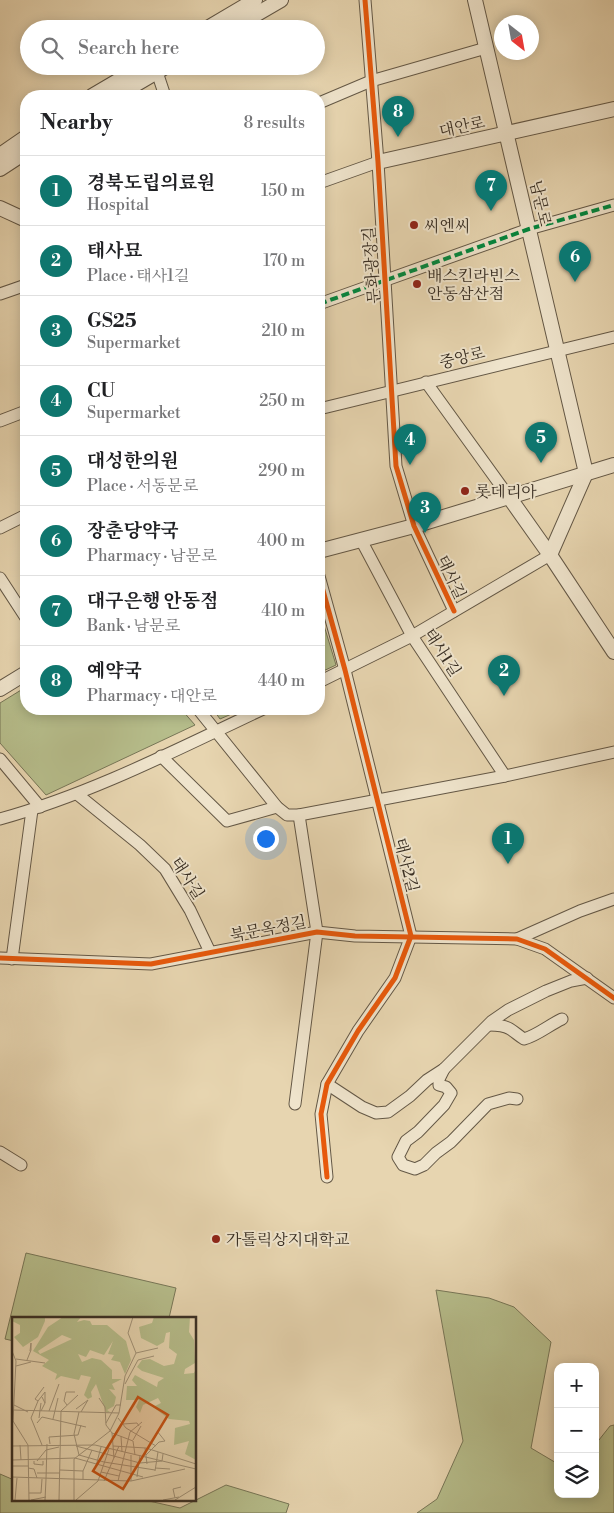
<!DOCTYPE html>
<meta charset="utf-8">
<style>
:root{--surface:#fff;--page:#f6f6f6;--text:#202124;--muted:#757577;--line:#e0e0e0;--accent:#0f766e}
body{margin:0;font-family:"Libre Bodoni","Noto Serif KR",serif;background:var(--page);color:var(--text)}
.controls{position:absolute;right:15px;bottom:15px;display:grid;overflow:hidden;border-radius:10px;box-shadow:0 2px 12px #0003}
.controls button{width:45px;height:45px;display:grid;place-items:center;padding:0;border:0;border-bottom:1px solid var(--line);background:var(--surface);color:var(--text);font:25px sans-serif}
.compass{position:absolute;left:494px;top:15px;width:45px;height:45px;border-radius:50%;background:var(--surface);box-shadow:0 2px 12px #0003;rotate:149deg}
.you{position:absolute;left:265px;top:838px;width:18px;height:18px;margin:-12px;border:4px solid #fff;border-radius:50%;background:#1a73e8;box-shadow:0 0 0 8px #1a73e833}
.badge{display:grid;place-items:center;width:32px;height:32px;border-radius:50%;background:var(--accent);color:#fff;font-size:16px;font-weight:700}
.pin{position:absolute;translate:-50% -41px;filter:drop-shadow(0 1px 2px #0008)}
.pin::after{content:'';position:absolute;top:26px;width:18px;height:15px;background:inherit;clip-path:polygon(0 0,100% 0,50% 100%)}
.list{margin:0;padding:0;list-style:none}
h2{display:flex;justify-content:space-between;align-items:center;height:65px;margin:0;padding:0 20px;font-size:21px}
h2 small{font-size:16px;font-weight:400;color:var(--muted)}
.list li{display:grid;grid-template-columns:32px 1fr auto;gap:15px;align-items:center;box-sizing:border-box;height:70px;padding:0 20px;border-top:1px solid var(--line)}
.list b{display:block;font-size:19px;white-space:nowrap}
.list p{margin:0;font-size:16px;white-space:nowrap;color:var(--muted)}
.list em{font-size:16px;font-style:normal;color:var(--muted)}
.icon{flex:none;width:28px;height:28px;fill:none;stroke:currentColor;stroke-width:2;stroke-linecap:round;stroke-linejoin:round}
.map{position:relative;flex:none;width:614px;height:1513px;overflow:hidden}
.search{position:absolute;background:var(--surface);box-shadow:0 2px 12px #0003;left:20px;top:20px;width:305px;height:55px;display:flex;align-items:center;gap:12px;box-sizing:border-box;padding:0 18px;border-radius:28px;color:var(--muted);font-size:19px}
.panel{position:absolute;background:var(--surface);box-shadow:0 2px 12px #0003;left:20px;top:90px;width:305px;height:625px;border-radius:20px}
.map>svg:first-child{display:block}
.green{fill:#b6bd8b;stroke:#777657}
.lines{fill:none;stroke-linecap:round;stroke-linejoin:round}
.minor-casing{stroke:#645846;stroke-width:13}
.tertiary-casing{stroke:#645846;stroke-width:16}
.minor{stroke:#efe4cc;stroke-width:11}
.tertiary{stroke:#efe4cc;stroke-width:14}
.quiet{stroke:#00873e;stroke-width:4;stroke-dasharray:8 4;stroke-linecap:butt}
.cycleway-casing{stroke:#efe4cc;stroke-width:8}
.cycleway{stroke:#e8590c;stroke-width:5}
.poi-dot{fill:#8f2418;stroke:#efe4cc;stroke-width:2}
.labels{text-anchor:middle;stroke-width:4;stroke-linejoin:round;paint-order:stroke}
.street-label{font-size:16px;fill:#382e23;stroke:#efe4cc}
.poi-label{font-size:16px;fill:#382e23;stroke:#efe4cc;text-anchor:start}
.inset-road{fill:none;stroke:#a19278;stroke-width:1}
.view{fill:#c55011;fill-opacity:0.15;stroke:#c55011;stroke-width:2.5}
.inset-edge{fill:none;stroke:#382e23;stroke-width:2.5}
</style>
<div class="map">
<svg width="614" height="1513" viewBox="0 0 614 1513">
<rect width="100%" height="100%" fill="#e7d5b0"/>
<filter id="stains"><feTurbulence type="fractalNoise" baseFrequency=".004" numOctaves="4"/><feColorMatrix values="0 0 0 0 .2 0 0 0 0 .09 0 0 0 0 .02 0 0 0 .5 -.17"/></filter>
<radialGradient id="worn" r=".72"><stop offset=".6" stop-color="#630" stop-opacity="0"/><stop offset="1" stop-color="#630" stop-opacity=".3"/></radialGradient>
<g class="green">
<path d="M319,609L336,665L319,673Z"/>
<path d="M26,687V709H181L195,725L46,795L0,743V703Z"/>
<path d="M213,709H243L220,719Z"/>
<path d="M26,1253L176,1288L169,1318H14V1341L5,1339Z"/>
<path d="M436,1290L489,1298L514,1307L551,1342L531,1448L558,1464V1494H595V1445L610,1426L614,1425V1513H417L437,1499L463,1441Z"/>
<path d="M0,1474L14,1480V1499H140L180,1508L226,1485L289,1504L286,1513H0Z"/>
</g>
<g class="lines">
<defs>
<g id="minor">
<path d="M365,0L378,162L396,466L414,526L454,611"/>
<path d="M157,72L165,96"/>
<path d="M319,103L371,81L486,48"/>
<path d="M319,183L378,162"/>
<path d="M0,294L26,285"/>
<path d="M319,304L529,229L614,205"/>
<path d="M426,382L509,497"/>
<path d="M319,409L614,337"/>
<path d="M0,421L26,411"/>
<path d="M0,528L26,515"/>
<path d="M361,540L412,636L505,776"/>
<path d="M319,576L345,670L411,936L395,978L358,1031L327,1084L321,1114L327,1177"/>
<path d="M0,578L26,618"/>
<path d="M319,682L412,636L550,555"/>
<path d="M198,709L277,807L287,815H299L505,776L614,752"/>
<path d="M161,756L227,821L277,807"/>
<path d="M0,759L40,807"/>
<path d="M77,794L140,845L165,869L190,910L210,952"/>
<path d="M0,819C91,794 178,749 263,709"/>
<path d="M517,939L580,911L614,899"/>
<path d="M0,958L151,964L317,932L355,936L517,939L545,949L614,998"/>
<path d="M12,959L32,810"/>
<path d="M489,1025C495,1025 504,1025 510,1029C515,1032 519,1036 524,1039C538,1035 549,1025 562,1019"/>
<path d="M444,1069L439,1079V1085L446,1087L451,1093L444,1105L418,1132L406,1141L398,1157L403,1165L415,1169L424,1165L436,1153L451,1142L488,1104L509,1098L517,1099"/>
<path d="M327,1084L362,1107L376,1113L388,1112L410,1096L427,1080L444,1069L492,1021L508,1010L546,991L571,981L587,978"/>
<path d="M295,1104L317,932L299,815"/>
<path d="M0,1152L21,1165"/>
</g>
<g id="tertiary">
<path d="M475,0L586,473"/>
<path d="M206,29L255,0"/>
<path d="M231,29L281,0"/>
<path d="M92,96L143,66"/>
<path d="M116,96L167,66"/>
<path d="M0,155L26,137"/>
<path d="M378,162L614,109"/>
<path d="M0,169L26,152"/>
<path d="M0,208L26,220"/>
<path d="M509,497L550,555L614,652"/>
<path d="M319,551L414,526L614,465"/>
<path d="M550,555L586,473"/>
<path d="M0,689L26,673"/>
</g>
</defs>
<use href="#minor" class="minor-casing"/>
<use href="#tertiary" class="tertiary-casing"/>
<use href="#minor" class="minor"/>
<use href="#tertiary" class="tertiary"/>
<path class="quiet" d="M319,304L529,229L614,205"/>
<defs>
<g id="cycleway">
<path d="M365,0L378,162L396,466L414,526L454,611"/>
<path d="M319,576L345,670L411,936L395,978L358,1031L327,1084L321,1114L327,1177"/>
<path d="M0,958L151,964L317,932L355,936L517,939L545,949L614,998"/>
</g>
</defs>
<use href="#cycleway" class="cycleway-casing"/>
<use href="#cycleway" class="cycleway"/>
</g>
<g class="poi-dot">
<circle cx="414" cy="225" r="5"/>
<circle cx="417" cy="284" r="5"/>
<circle cx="465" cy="491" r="5"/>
<circle cx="216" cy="1239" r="5"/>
</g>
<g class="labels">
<g class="street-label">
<text transform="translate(462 126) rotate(-12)" y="6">대안로</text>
<text transform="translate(541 203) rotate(77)" y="6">남문로</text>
<text transform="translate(371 265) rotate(-94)" y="6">문화광장길</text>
<text transform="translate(462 357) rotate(-14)" y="6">중앙로</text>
<text transform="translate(452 577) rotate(65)" y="6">태사길</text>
<text transform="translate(443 652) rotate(57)" y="6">태사1길</text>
<text transform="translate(407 865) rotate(76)" y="6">태사2길</text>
<text transform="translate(188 878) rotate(57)" y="6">태사길</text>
<text transform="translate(268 928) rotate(-11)" y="6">북문옥정길</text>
</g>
<g class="poi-label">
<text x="424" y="231">씨엔씨</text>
<text x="427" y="281">배스킨라빈스<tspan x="427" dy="18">안동삼산점</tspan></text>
<text x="475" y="497">롯데리아</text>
<text x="226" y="1245">가톨릭상지대학교</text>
</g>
</g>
<g transform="translate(12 1317)">
<rect width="184" height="184" fill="#e7d5b0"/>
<path d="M0,0H33V4L26,20L11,30L2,20L8,16V8L0,4ZM51,0H69L65,5L72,3L78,4L80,8H95L114,24L119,43L113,57L108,45L99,43L102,38L96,37L101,24L92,38L78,33L74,40L66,37L70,45L80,41L89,43L100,53V62H110L100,67L103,73L97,72L104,80L102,89L95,93L98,95H94L84,67L79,75L80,80L76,82L72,78L79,60L69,58L67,63L49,59L43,63L45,57L30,49L37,43L21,34L36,10ZM50,18L60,22L28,37L26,34ZM142,0H178L177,15L182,23L183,46L173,52L172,57L182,56L184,52V143L173,137L177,124L162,128L163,111L178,107L177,104L157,102L141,90L149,86L146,81L131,88L128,96L124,90L127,83H114L115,69H125L120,63L123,58L145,70L146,65L152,61L130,54L125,50L130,43L138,42L152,49L162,47L165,37L157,31L158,15L154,16L152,25L145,29L129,21L127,10L140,6Z" fill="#b6bd8b" fill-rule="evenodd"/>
<path class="inset-road" d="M0,34L4,44L1,104L16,128L17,183M124,36L146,31M4,42L33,46M15,43L19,33V26L18,34M4,49L19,45M113,67L126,43L142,39M87,81L93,90L94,108L100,116L121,124L123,138M26,84L33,75V86M2,88L16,95M55,88L52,84L54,75H63M64,92L76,83L69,95M1,93L107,96M29,94L33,86L30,80M37,94L47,67M67,95L62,117L67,138L92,145L143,153M27,101L29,86M106,101L114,111L144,129M41,102L46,81M25,106L30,100L74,110M94,106L104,88H109M111,107L125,106L127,109M100,116L102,141M109,119L110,135M121,123L129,109M38,127L37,120L66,118L69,108M8,128L9,143M30,128L19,101L26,84L23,82L32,70M0,129L83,128L184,152M64,129L128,146L150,144L151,137M101,129L134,131L184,147M133,131L135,147M134,138L147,125L153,124L145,114M0,143L63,141L131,160M22,144V147L31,148V144M25,144L34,133L47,130M0,149H16M84,149L89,130M16,151L22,152L25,161M143,151L158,152M48,153L71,154M143,154L146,135M89,155L107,159M25,156H48M0,160L119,164L173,152M125,160L128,138M34,162L35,127M71,163V154L80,133M86,164L97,132M92,164L107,129M106,164L118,115L130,105M119,164V138M17,176H29L30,162M163,181L161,172L169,170M3,183L5,161M19,183L34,180M33,183L34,162M47,183L49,94L66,78M62,183V142L98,114L107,96L113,59L124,36L116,16L121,0M64,183L86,164M151,183L167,180M163,183L184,170"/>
<path class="view" d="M126,80L156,98L111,172L81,154Z"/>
<rect width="184" height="184" class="inset-edge"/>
</g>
<rect width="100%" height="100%" filter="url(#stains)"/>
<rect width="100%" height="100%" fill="url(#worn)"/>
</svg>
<div class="controls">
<button>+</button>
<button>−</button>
<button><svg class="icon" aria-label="layers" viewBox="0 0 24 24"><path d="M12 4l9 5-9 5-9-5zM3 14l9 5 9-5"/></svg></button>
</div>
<svg class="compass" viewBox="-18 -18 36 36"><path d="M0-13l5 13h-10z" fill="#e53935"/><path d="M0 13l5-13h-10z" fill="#757577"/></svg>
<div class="you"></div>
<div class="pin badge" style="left:508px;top:864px">1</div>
<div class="pin badge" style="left:504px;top:696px">2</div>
<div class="pin badge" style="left:425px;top:533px">3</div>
<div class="pin badge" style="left:410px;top:465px">4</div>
<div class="pin badge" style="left:541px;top:463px">5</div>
<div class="pin badge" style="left:575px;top:282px">6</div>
<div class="pin badge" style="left:491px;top:211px">7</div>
<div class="pin badge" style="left:398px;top:137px">8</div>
<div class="search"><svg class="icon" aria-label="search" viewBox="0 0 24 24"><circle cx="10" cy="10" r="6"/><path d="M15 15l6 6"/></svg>Search here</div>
<section class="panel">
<h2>Nearby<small>8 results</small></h2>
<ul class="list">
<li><span class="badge">1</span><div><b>경북도립의료원</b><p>Hospital</p></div><em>150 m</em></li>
<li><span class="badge">2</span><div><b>태사묘</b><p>Place · 태사1길</p></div><em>170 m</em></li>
<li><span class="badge">3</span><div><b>GS25</b><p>Supermarket</p></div><em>210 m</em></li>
<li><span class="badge">4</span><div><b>CU</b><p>Supermarket</p></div><em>250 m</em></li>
<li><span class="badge">5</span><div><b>대성한의원</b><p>Place · 서동문로</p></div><em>290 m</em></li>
<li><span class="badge">6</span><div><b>장춘당약국</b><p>Pharmacy · 남문로</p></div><em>400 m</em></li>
<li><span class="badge">7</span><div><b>대구은행 안동점</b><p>Bank · 남문로</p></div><em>410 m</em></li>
<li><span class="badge">8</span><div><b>예약국</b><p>Pharmacy · 대안로</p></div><em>440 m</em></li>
</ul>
</section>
</div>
